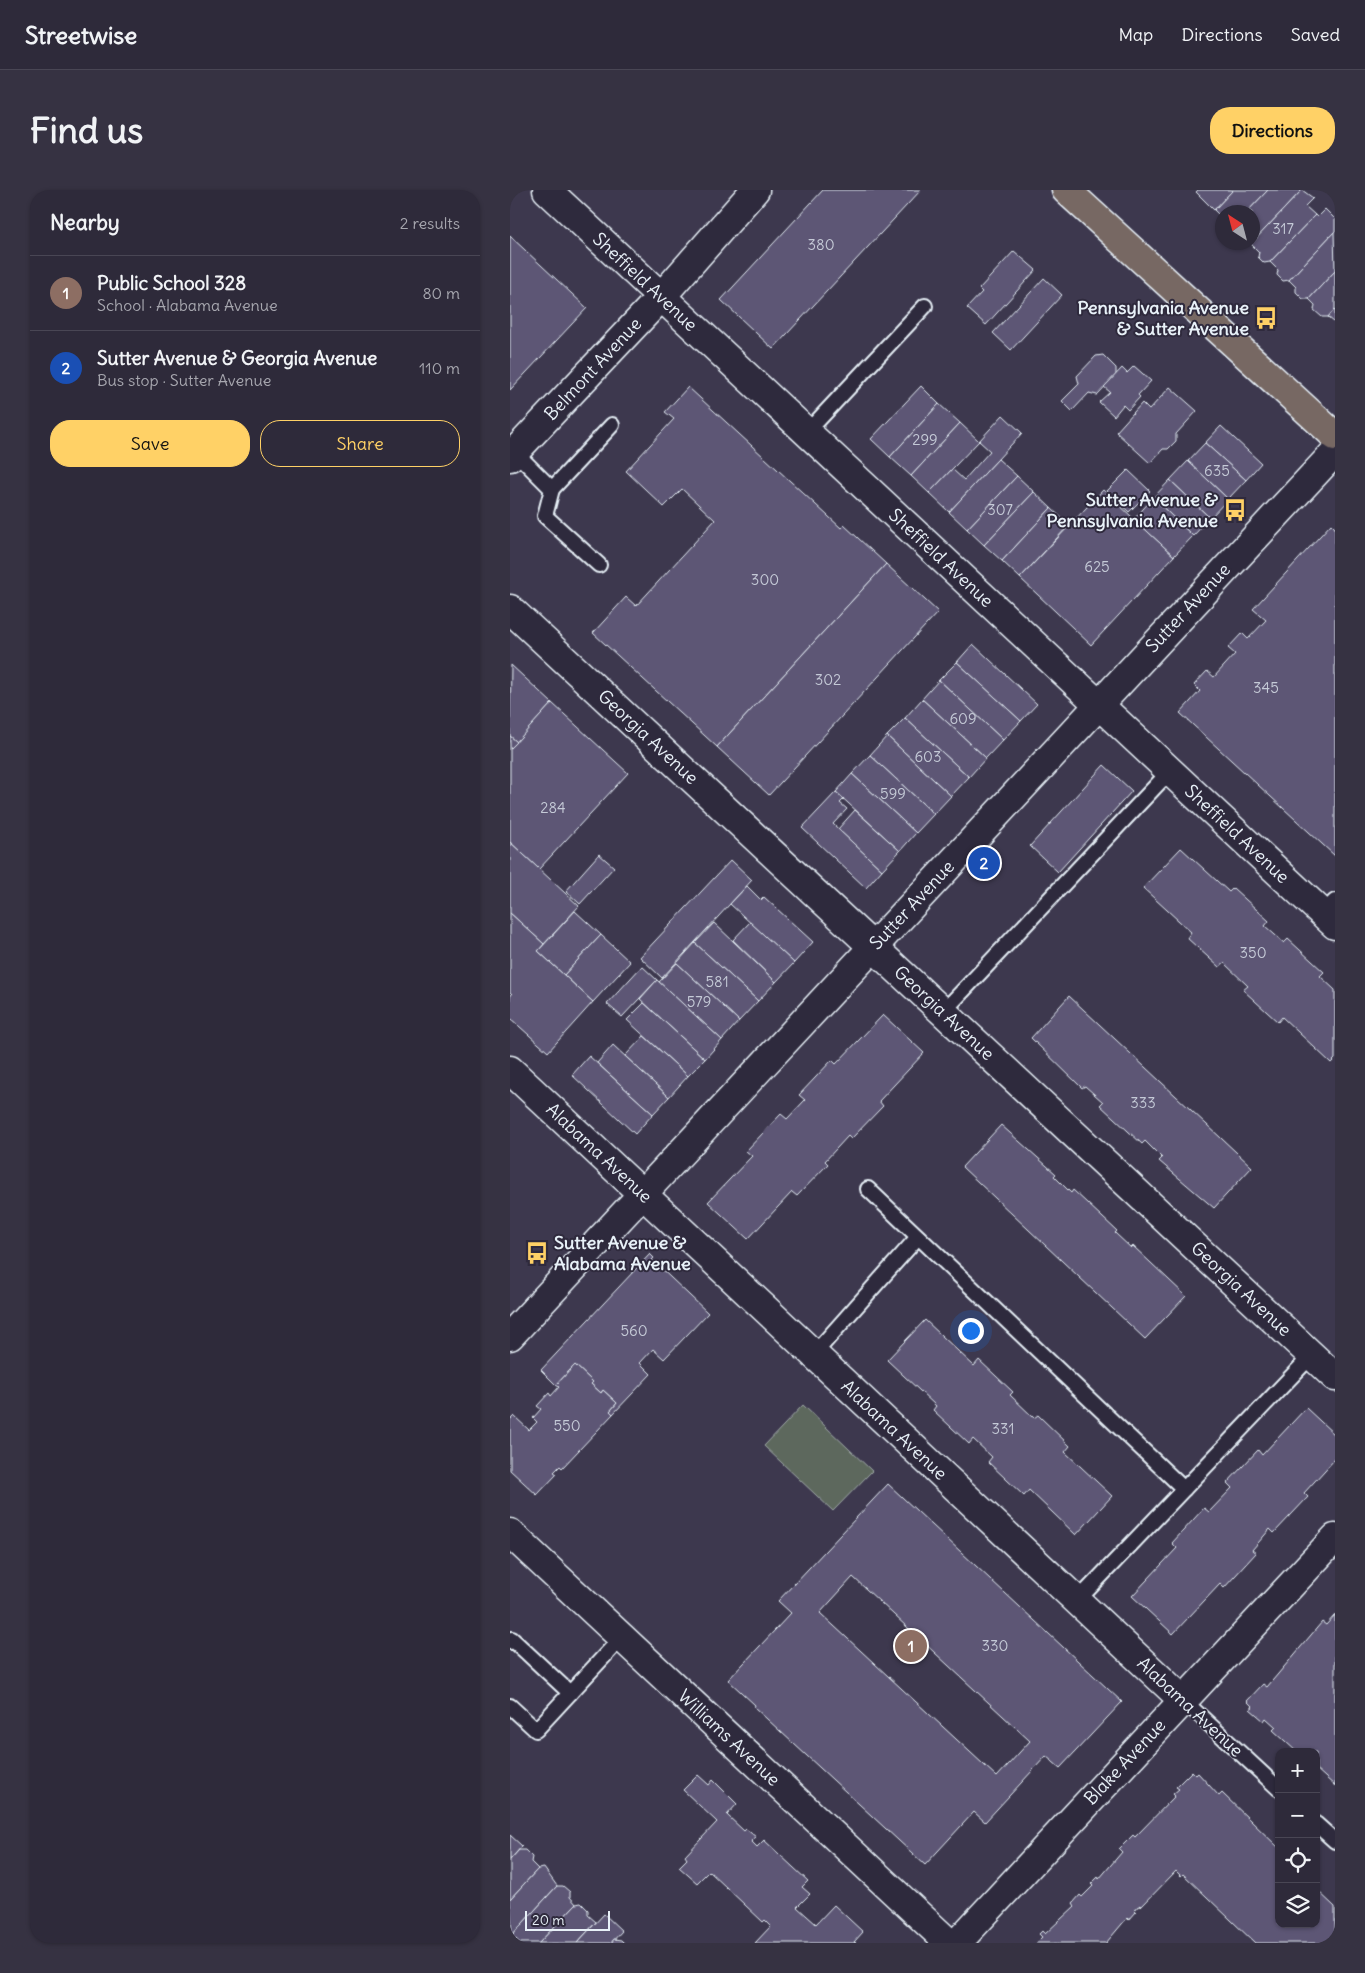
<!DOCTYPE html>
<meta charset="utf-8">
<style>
:root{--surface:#2e2a3a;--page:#363242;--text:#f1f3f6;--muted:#a7a7af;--line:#494654;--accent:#ffd166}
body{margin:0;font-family:Delius,sans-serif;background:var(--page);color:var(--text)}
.controls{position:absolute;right:15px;bottom:15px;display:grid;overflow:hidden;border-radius:10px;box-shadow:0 1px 4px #0004}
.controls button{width:45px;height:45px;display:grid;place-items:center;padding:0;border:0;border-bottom:1px solid var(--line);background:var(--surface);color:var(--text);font:25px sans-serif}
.compass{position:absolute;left:705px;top:15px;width:45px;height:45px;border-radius:50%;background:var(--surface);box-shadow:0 1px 4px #0004;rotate:324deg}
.scale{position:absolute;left:15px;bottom:12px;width:85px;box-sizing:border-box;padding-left:5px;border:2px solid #e8f1f8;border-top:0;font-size:14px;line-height:18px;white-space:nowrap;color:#e8f1f8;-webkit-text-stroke:4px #2f2a3d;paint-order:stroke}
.you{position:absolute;left:460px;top:1140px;width:18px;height:18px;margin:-12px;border:4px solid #fff;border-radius:50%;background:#1a73e8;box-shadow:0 0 0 8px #1a73e833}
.badge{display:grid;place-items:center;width:32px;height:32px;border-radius:50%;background:var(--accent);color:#fff;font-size:16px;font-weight:700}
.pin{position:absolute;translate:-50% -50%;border:2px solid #fff;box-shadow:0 1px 5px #0006}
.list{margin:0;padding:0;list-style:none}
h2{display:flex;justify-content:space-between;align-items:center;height:65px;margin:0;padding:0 20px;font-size:21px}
h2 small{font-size:16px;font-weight:400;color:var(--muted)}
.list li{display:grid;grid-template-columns:32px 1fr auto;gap:15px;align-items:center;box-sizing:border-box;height:75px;padding:0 20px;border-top:1px solid var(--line)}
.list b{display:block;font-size:19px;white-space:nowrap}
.list p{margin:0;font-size:16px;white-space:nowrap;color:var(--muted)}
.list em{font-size:16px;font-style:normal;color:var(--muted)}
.actions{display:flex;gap:10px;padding:15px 20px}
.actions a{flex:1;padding:11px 0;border:1px solid var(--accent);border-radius:20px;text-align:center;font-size:18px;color:var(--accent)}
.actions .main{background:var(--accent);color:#111}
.icon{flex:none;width:28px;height:28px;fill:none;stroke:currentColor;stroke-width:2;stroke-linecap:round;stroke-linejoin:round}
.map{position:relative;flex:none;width:825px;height:1753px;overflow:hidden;border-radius:20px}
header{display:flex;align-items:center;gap:30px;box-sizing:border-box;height:70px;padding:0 25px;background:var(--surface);border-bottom:1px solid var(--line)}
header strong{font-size:24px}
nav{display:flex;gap:28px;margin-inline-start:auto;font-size:18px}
.intro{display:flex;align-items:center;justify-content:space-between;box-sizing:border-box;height:120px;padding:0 30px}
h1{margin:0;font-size:35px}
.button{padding:12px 22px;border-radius:20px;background:var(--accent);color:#111;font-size:18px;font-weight:700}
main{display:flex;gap:30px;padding:0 30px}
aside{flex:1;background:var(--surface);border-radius:20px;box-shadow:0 1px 4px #0004}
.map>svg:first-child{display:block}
.green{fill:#5d685d;stroke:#a2acaa}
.building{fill:#5d5775;stroke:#e8f1f8;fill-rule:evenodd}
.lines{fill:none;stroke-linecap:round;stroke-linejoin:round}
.service-casing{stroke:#e8f1f8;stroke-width:18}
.minor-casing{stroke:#e8f1f8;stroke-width:31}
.tertiary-casing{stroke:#e8f1f8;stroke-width:31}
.primary-casing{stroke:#e8f1f8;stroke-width:31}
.service{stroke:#2f2a3d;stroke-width:14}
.minor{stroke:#2f2a3d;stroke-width:28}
.tertiary{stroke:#2f2a3d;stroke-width:28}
.primary{stroke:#776864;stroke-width:28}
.labels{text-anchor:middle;stroke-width:4;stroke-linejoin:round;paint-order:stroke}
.number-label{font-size:15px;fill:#c5cad7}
.street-label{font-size:18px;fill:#e8f1f8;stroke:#2f2a3d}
.poi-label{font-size:18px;font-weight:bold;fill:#e8f1f8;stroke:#2f2a3d;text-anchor:end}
</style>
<header>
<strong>Streetwise</strong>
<nav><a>Map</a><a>Directions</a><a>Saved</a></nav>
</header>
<div class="intro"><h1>Find us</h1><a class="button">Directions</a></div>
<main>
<aside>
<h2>Nearby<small>2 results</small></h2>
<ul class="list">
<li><span class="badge" style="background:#8d6e63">1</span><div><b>Public School 328</b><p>School · Alabama Avenue</p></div><em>80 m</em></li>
<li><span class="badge" style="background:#1a4fb4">2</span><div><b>Sutter Avenue &amp; Georgia Avenue</b><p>Bus stop · Sutter Avenue</p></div><em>110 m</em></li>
</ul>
<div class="actions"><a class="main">Save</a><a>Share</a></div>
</aside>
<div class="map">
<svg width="825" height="1753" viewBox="0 0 825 1753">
<rect width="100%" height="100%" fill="#3d384e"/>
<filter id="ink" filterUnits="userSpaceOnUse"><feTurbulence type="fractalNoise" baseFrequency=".02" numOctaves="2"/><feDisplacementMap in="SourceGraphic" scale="10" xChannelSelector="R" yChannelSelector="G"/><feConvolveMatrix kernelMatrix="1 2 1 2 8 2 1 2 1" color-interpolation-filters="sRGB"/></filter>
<g filter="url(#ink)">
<path class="green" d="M293,1215L362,1281L323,1321L254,1256Z"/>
<g class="building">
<path d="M313,0H411L263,159L211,110Z"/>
<path d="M688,0H723L704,20L686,2Z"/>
<path d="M723,0H758L737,22H712V28L704,20Z"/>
<path d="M758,0H792L741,54L739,52H742V22H737Z"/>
<path d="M792,0L803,8L795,16L805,25L760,72L754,73L748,67L749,62L741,54Z"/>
<path d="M815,19L825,29V41L779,90L773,91L767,85L768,80L760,72L805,25L807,27Z"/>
<path d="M824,42L825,81L799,109H793L786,102V97L779,90Z"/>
<path d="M0,46L77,118L0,200Z"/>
<path d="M504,61L526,80L476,135L457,118L472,102L469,99Z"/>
<path d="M825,81V119L818,127H812L804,120L805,115L799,109Z"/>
<path d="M534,88L552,105L501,160L483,143Z"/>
<path d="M825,119V139V133L818,127Z"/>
<path d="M593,165L606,178V185L587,205L579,203L562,221L552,211L569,194L567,186L586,166Z"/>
<path d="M624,176L641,191L628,205L630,207L618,220L613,215L604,226L589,212L600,202L594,197L612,178L617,183Z"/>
<path d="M411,196L429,214L380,267L361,249Z"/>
<path d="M178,197L331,338L334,335L376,374L207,557L83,443L116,407L126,416L205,330L172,299L154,317L116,281L164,229L155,222Z"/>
<path d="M660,197L687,221L666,244V251L658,259H653L640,273L606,242L632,213L639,220Z"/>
<path d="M429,214L450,233L401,286L380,267Z"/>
<path d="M493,225L512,243L439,322L419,303L442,279L454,290L480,261L469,251Z"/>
<path d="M450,233L469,251L419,303L401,286Z"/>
<path d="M711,236L751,273L736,290L695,253Z"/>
<path d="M695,253L736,290L718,309L678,271Z"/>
<path d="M488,269L507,286L457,339L439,322Z"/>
<path d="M678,271L718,309L700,328L660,290Z"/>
<path d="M618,280L640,301L619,322L597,301Z"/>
<path d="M507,286L524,302L474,355L457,339Z"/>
<path d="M660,290L700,328L683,346L643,308Z"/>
<path d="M593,300L664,366L581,455L510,388Z"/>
<path d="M524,302L541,318L492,371L474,355Z"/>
<path d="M643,308L683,346L664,366L624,329Z"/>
<path d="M541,318L559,335L510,388L492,371Z"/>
<path d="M821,334L825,338V666L670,523L690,501L684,495L697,481L704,487L725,464L718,458L732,443L738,449L756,430L743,419Z"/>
<path d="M376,374L428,422L259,605L207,557Z"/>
<path d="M463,454L527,514L511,531L447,472Z"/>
<path d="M447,472L511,531L493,550L429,490Z"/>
<path d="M1,475L42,513L7,552L0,546Z"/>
<path d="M429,490L493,550L476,568L412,509Z"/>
<path d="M412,509L476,568L459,587L395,528Z"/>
<path d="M42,513L118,583L29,679L0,652V559Z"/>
<path d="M395,528L459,587L441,606L377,546Z"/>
<path d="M0,546L7,552L0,559Z"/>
<path d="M377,546L441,606L424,624L360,565Z"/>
<path d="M360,565L424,624L406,643L342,584Z"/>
<path d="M594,575L622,601L548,682L520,656Z"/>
<path d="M342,584L406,643L390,661L326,602Z"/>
<path d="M326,602L334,609L330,613L337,619L323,634L372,680L356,698L292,638Z"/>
<path d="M345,620L390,661L372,680L328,639Z"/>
<path d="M0,652L69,716L34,754L0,723Z"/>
<path d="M671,658L719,702L723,698L759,731L755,736L774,753L778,749L814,782L810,786L825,800V869L821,873L772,827L768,832L733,800L738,796L714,773L709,777L677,748L681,742L633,698Z"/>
<path d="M89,664L104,677L70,714L56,701Z"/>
<path d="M221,670L242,690L152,788L130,767Z"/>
<path d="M237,696L251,710L254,707L303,752L284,773L220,714Z"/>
<path d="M65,721L91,745L54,785L28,761Z"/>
<path d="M0,723L34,754L28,761L83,812L38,862L0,828V807L2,804L0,802Z"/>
<path d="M240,732L284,773L266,792L223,750Z"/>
<path d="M204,733L266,792L248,811L185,753Z"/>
<path d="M91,745L120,772L83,812L54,785Z"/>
<path d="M185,753L248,811L229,831L167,773Z"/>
<path d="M167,773L229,831L212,850L149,792Z"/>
<path d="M132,776L147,790L112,827L97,814Z"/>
<path d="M147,790L212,850L195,869L130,809Z"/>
<path d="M559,806L742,977L704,1018L649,971L652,968L635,951L632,954L590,915L593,912L575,896L572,898L521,848Z"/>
<path d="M134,813L195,869L178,886L117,830Z"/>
<path d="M373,825L414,863L369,911L373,916L341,949L338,946L315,971L318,974L287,1006L282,1002L238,1049L198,1012L242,966L236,961L271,924L277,929L295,910L289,905L322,870L326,874Z"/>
<path d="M134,846L178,886L159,907L115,866Z"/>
<path d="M103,855L159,907L143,924L87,873Z"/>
<path d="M79,866L143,924L125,944L62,885Z"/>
<path d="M491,935L546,984L544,986L561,1003L563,1000L607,1041L605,1043L621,1058L623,1056L676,1106L635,1149L452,977Z"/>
<path d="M140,1064L144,1068L142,1070L198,1123L154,1169L143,1159L130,1173L141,1184L103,1224L100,1221L107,1213L93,1200L91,1203L81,1194L83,1192L65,1175L46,1195L31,1180Z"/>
<path d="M415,1130L464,1176L469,1170L503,1202L500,1205L524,1228L528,1225L560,1256L555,1262L602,1306L566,1345L519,1300L514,1306L478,1272L482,1267L463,1249L459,1254L423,1220L426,1216L377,1170Z"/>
<path d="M65,1175L83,1192L81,1194L91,1203L93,1200L107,1213L100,1221L103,1224L52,1278L50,1276L44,1282L47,1284L27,1305L0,1280V1230L4,1226L19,1240L27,1232L23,1228L31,1219L27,1216L39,1203L41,1206L49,1197L46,1195Z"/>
<path d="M796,1218L825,1245V1269L794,1303L798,1307L764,1343L760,1339L742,1360L746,1363L714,1398L710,1394L663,1444L622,1406L667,1358L662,1353L694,1318L699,1322L722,1298L717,1293L748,1260L752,1265Z"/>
<path d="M378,1294L612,1512L550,1578L536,1566L475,1632L464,1622L415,1675L244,1517L245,1515L218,1490L281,1423L268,1411ZM343,1387L520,1551L487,1587L310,1423Z"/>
<path d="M825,1425V1596L806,1579V1562H787L763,1540L766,1537L756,1528L754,1531L740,1519L743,1517L737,1511L753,1494L757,1497L812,1432L816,1435Z"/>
<path d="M682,1581L686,1585L688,1583L709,1606L712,1603L769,1658V1734H806V1699L825,1717V1753H745L673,1684L671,1686L666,1681L631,1717L630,1715L624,1720L626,1722L619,1730L617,1728L596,1753H526L532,1747L529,1744L532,1741L535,1744L565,1716L563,1713L570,1705L572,1707L583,1696L581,1694L588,1687L589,1689L612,1662L609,1659L623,1645L625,1647L665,1606L663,1604L669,1599L666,1597Z"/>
<path d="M188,1585L199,1595L203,1590L227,1614L217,1625L234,1641L236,1639L246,1647L241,1651L247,1657L254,1650L298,1691L292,1697L300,1704L287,1717L306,1734L324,1715L353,1742L344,1752L346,1753H245L261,1736L255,1730L253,1732L199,1681L187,1693L169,1677L177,1669L175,1666L207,1632L173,1600Z"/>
<path d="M0,1645L12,1656L0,1670Z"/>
<path d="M9,1660H15L22,1667L21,1672L28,1679L0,1709V1670Z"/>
<path d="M34,1678L47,1696L2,1745L0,1709L28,1679Z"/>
<path d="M47,1696H53L60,1702V1707L66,1714L29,1753H10L2,1745Z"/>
<path d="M71,1713L78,1720V1725L86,1732L67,1753H29L66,1714Z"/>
<path d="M94,1724L112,1741L101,1753H67Z"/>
<path d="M104,1749L111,1750L114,1753H101Z"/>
</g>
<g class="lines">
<defs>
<g id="service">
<path d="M297,242L415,116"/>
<path d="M5,262L42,299L102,235"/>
<path d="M42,299L35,326L89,375"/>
<path d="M812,724L825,711"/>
<path d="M433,822L660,581"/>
<path d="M358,999L674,1299"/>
<path d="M304,1164L408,1047"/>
<path d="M567,1411L802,1165"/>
<path d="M0,1452L2,1449L60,1503"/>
<path d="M673,1510L769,1599"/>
<path d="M0,1516L26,1540L112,1447"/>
<path d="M806,1634L825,1651"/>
</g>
<g id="minor">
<path d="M37,0L825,735"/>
<path d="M0,267L151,107L245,0"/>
<path d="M0,419L825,1187"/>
<path d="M0,880L673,1510"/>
<path d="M0,1343L439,1753"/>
<path d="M447,1753L825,1348"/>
</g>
<path id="tertiary" d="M0,1146L825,262"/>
<path id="primary" d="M556,0L825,246"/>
</defs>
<use href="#service" class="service-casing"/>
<use href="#minor" class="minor-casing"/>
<use href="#tertiary" class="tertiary-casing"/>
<use href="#primary" class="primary-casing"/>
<use href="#service" class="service"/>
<use href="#minor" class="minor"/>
<use href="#tertiary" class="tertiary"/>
<use href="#primary" class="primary"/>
</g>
</g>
<defs>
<symbol id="bus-bare" viewBox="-9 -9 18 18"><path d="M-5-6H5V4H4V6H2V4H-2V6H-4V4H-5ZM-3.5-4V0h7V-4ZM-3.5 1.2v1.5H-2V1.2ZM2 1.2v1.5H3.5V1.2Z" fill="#ffd166" stroke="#2f2a3d" stroke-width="2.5" paint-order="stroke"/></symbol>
</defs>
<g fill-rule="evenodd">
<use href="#bus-bare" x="740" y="112" width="32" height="32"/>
<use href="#bus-bare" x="709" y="304" width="32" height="32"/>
<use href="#bus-bare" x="11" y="1047" width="32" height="32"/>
</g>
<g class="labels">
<g class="number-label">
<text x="773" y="44">317</text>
<text x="311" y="60">380</text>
<text x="415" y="255">299</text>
<text x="707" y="286">635</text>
<text x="490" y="325">307</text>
<text x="587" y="382">625</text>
<text x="255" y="395">300</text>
<text x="318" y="495">302</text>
<text x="756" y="503">345</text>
<text x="453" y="534">609</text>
<text x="418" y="572">603</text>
<text x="383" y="609">599</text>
<text x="43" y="623">284</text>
<text x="743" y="768">350</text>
<text x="207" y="797">581</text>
<text x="189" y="817">579</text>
<text x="633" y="918">333</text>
<text x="124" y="1146">560</text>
<text x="57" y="1241">550</text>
<text x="493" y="1244">331</text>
<text x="485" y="1461">330</text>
</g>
<g class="street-label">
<text transform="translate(135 92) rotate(43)" y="6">Sheffield Avenue</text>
<text transform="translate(83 179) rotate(-47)" y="6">Belmont Avenue</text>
<text transform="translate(431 368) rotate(43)" y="6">Sheffield Avenue</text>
<text transform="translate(678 418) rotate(-47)" y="6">Sutter Avenue</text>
<text transform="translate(138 547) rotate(43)" y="6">Georgia Avenue</text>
<text transform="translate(727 644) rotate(43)" y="6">Sheffield Avenue</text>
<text transform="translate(402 715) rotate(-47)" y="6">Sutter Avenue</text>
<text transform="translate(434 823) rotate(43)" y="6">Georgia Avenue</text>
<text transform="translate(89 963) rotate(43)" y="6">Alabama Avenue</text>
<text transform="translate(731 1099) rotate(43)" y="6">Georgia Avenue</text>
<text transform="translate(384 1240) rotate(43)" y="6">Alabama Avenue</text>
<text transform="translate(680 1517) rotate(43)" y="6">Alabama Avenue</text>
<text transform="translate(219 1548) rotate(43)" y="6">Williams Avenue</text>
<text transform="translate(615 1572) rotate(-47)" y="6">Blake Avenue</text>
</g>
<g class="poi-label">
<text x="739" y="124">Pennsylvania Avenue<tspan x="739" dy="21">&amp; Sutter Avenue</tspan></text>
<text x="708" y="316">Sutter Avenue &amp;<tspan x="708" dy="21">Pennsylvania Avenue</tspan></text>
<text x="44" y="1059" text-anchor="start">Sutter Avenue &amp;<tspan x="44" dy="21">Alabama Avenue</tspan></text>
</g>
</g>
</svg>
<div class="controls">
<button>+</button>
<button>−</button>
<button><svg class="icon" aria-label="locate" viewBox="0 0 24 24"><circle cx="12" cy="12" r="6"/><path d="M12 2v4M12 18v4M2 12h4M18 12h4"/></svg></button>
<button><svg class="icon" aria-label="layers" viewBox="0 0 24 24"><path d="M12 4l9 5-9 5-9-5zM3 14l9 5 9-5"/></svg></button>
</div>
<svg class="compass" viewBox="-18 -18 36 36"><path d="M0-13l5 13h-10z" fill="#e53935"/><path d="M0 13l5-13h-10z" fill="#a7a7af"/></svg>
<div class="scale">20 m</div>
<div class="you"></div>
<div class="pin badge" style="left:401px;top:1456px;background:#8d6e63">1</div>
<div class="pin badge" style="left:474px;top:673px;background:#1a4fb4">2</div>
</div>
</main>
